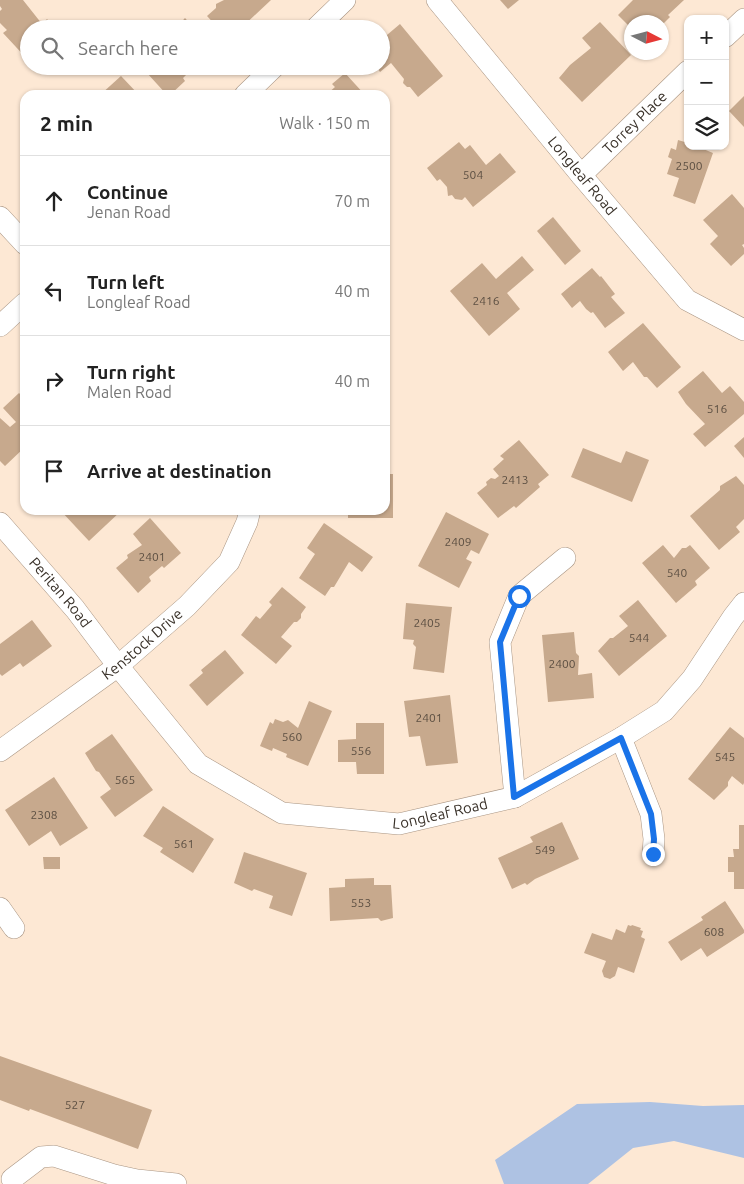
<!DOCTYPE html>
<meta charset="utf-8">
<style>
:root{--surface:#fff;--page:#f2f2f2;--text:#222;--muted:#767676;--line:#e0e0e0}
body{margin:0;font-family:Ubuntu,sans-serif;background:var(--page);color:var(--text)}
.controls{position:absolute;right:15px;top:15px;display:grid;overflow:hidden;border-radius:10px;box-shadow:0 1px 4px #0004}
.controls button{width:45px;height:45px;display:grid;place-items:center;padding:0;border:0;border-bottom:1px solid var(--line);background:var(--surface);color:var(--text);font:25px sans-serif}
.compass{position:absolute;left:624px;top:15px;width:45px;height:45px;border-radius:50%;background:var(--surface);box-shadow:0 1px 4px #0004;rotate:96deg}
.stop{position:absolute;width:15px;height:15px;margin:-11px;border:4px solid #1a73e8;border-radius:50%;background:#fff}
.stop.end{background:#1a73e8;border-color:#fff;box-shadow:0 1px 5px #0008}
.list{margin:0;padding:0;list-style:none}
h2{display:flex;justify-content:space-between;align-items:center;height:65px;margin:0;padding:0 20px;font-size:21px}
h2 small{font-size:16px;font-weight:400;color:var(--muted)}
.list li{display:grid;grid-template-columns:32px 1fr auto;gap:15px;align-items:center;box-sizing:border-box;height:90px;padding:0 20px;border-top:1px solid var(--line)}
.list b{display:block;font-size:19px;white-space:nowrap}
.list p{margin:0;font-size:16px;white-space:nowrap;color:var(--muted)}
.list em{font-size:16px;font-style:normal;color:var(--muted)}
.icon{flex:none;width:28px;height:28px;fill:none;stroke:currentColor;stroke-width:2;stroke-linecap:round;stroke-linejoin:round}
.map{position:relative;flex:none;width:744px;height:1184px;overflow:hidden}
.search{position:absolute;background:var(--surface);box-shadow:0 1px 4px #0004;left:20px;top:20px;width:370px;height:55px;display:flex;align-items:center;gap:12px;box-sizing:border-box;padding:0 18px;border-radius:28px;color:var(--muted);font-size:19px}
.panel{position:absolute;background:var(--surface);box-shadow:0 1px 4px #0004;left:20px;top:90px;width:370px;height:425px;border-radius:15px}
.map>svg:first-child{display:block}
.water{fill:#aec2e3}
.building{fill:#c7a98d}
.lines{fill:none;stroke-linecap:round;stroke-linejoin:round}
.minor-casing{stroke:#a99583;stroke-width:22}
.minor{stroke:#fff;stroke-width:21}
.route{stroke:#1a73e8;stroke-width:6}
.labels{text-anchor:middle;stroke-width:4.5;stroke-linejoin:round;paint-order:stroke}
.number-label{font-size:12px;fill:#5c4f42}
.street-label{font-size:15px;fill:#393129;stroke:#fdf8f4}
</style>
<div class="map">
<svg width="744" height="1184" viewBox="0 0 744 1184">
<rect width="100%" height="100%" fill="#fde8d4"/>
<path class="water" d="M650,1102L703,1106L744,1105V1158L674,1141L633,1148L588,1184H504L495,1160L577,1104Z"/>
<g class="building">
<path d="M0,0H23L42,24L47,19L56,29H29V61L3,33L7,30L0,23V11L2,9L0,6Z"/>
<path d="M224,0H271L240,29H219L207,16L216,8V4Z"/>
<path d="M500,0H519L508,9Z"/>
<path d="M633,0H684L668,15L670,17L662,25V22H632V29L618,15Z"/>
<path d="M185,18L195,29H175Z"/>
<path d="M600,22L631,55L582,102L559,78L570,65L591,48L582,38Z"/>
<path d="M400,24L443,76L418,97L410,87H407L403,83L404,79L391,63L380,72L376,66H381V40Z"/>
<path d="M153,66H195L183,78L185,81L170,95H167L147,73Z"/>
<path d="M345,73L365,95H326L335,87L332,84Z"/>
<path d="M121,76L139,95H100Z"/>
<path d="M744,96V127L729,111Z"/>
<path d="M678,140L688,143V146H696L713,153L695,204L673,196L679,178L667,174L672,159L668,157L671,148L676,150Z"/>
<path d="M459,142L465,149L470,145L486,165L500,153L516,172L473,207L465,197L462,200L455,199L452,195L448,196L447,187L440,179L437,181L427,168Z"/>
<path d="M732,194L744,208V244L742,245L744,248V254L731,266L710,244L718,236L703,220Z"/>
<path d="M553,217L581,251L565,265L537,231Z"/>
<path d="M522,256L534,270L507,293L520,309L489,336L450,291L482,263L496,279Z"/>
<path d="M592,268L600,277L601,276L615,294L611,297L625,313L605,328L593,312L591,313L586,309L580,301L572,308L561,294Z"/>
<path d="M643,323L681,367L657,388L647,377H644L633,362L623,371L608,352Z"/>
<path d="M703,371L722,393L730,386L744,402V414L705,447L693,434L705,424L686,404L678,392Z"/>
<path d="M19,393L25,399V447L5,466L0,461V418L10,427L16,422L3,408Z"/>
<path d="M744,437V458L734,446Z"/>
<path d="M519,440L549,475L538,484L540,487L516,508L514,506L498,518L477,493L487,485L486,482L491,478L495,479L499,476L493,469L504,459L500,456Z"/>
<path d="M583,448L621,463L626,451L649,460L632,502L571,477Z"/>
<path d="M385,474H393V518H348V510H385Z"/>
<path d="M736,476L744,485V519L736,527L740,532L719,550L690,516L720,490V486Z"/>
<path d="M60,510H122L89,541Z"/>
<path d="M446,512L489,534L479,554L471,550L466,559L472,562L459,588L418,566Z"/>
<path d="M150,518L181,553L164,568L162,566L149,577L151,581L138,593L116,568L128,558L127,555L142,545L133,534Z"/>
<path d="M324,523L373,557L362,572L349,562L334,587H331L325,596L299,578L315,554L307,548Z"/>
<path d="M663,545L674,558L682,548H686L690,545L710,568L695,581L697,585L676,603L642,563Z"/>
<path d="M282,587L306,607L301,614V618L297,622H294L281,637L292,646L276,664L241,635L256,616L260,619L272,605L269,602Z"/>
<path d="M638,600L667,636L619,676L598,651L610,638H613L628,626L619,616Z"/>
<path d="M406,603L452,607L444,673L413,669L416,647L413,644L414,640L403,639Z"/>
<path d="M32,620L52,646L23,667L20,663L2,676L0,674V644Z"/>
<path d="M574,632L576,653L579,656L578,675L592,673L594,698L548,702L542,635Z"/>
<path d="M225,650L244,673L207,706L189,685L203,673L201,670Z"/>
<path d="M450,695L458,763L426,766L420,736L409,737L404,701Z"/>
<path d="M309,701L332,711L308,766L286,757L287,754L273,748L272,751L260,746L270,722L273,724L275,719L283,722L288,720L298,728Z"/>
<path d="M356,723H384V774H357L356,762H338V740L356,739Z"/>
<path d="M730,727L744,738V783L743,785L732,776L728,782V786L714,800L688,779Z"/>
<path d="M112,734L153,790L115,817L100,797L111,789L99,772L96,771L85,753Z"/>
<path d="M54,777L88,828L60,846L51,831L29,846L5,810Z"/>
<path d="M163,806L214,839L193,873L160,852L163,848L143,836Z"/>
<path d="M562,822L579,859L535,879L527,885L525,883L512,889L498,858L533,842L530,837Z"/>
<path d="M739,825H744V889H734V872H728V857H734L733,849H739Z"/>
<path d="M244,852L307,873L292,916L269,908L273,896L254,889L252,891L234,883Z"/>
<path d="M43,857H60V869H44Z"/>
<path d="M374,878V885H391L393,918L381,921L378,918L330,921L329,888L345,887V879Z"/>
<path d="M725,901L744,930V933L707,957L701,948L681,961L668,942L703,920L701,917Z"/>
<path d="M628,925L631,926L632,925L641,928L640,930L643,931L641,937L645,939L634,973L618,967L615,976L610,979L604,977L602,971L606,961L584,953L592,933L612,940L616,929L625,933Z"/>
<path d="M0,1056L152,1110L138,1149L30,1109L29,1111L0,1100Z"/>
</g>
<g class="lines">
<defs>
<g id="minor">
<path id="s1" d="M437,0L581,175L687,300L744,330"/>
<path d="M315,29L345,0"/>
<path d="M725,37L744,19"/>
<path d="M245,95L275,66"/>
<path id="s2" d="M581,175L688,71"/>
<path d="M0,217L25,244"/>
<path d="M0,326L25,303"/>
<path id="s3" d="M0,523L75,609L118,666L198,764L282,813L399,824L515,797L621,738L664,711L692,679L733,617L744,603"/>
<path d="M621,738L651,814L654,839L653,854"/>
<path id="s4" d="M0,751L118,666L187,606L229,562L247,522L250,510"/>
<path d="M515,797L500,642L519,596L565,558"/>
<path d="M0,908L14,928"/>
<path d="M12,1179L41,1157L54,1156L114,1175L137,1180L176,1184"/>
</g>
</defs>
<use href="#minor" class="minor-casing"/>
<use href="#minor" class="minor"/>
</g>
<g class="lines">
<path class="route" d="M519,596L500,642L514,797L621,738L651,814L654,839L653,854"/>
</g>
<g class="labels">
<g class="number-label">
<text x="689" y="170">2500</text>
<text x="473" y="179">504</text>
<text x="486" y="305">2416</text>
<text x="717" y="413">516</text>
<text x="515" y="484">2413</text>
<text x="458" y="546">2409</text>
<text x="152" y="561">2401</text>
<text x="677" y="577">540</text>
<text x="427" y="627">2405</text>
<text x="639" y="642">544</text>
<text x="562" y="668">2400</text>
<text x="429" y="722">2401</text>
<text x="292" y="741">560</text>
<text x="361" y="755">556</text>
<text x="725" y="761">545</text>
<text x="125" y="784">565</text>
<text x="44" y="819">2308</text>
<text x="184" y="848">561</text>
<text x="545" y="854">549</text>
<text x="361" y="907">553</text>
<text x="714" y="936">608</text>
<text x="75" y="1109">527</text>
</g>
<g class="street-label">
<text dy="5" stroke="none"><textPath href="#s2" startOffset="75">Torrey Place</textPath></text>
<text dy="5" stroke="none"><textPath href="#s1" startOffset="228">Longleaf Road</textPath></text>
<text dy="5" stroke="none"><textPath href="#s3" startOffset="92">Peritan Road</textPath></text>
<text dy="5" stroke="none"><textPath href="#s4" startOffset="178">Kenstock Drive</textPath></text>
<text dy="5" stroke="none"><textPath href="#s3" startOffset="569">Longleaf Road</textPath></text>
</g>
</g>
</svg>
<div class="controls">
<button>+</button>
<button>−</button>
<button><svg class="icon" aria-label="layers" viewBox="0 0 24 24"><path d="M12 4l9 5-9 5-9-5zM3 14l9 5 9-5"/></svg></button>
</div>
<svg class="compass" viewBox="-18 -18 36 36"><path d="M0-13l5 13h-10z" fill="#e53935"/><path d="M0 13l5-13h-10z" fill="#767676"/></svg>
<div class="stop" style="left:519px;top:596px"></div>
<div class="stop end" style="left:653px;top:854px"></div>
<div class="search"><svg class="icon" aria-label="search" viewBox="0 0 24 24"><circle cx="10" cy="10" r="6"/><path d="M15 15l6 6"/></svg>Search here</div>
<section class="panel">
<h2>2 min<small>Walk · 150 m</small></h2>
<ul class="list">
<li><svg class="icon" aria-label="ahead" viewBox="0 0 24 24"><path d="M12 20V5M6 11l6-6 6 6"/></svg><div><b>Continue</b><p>Jenan Road</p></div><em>70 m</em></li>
<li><svg class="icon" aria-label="left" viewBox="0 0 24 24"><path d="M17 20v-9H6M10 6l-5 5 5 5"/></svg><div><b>Turn left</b><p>Longleaf Road</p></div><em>40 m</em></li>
<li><svg class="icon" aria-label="right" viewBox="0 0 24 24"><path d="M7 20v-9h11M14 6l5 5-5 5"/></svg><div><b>Turn right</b><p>Malen Road</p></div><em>40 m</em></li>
<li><svg class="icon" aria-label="arrive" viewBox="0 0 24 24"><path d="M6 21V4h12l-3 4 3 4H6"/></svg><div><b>Arrive at destination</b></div></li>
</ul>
</section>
</div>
